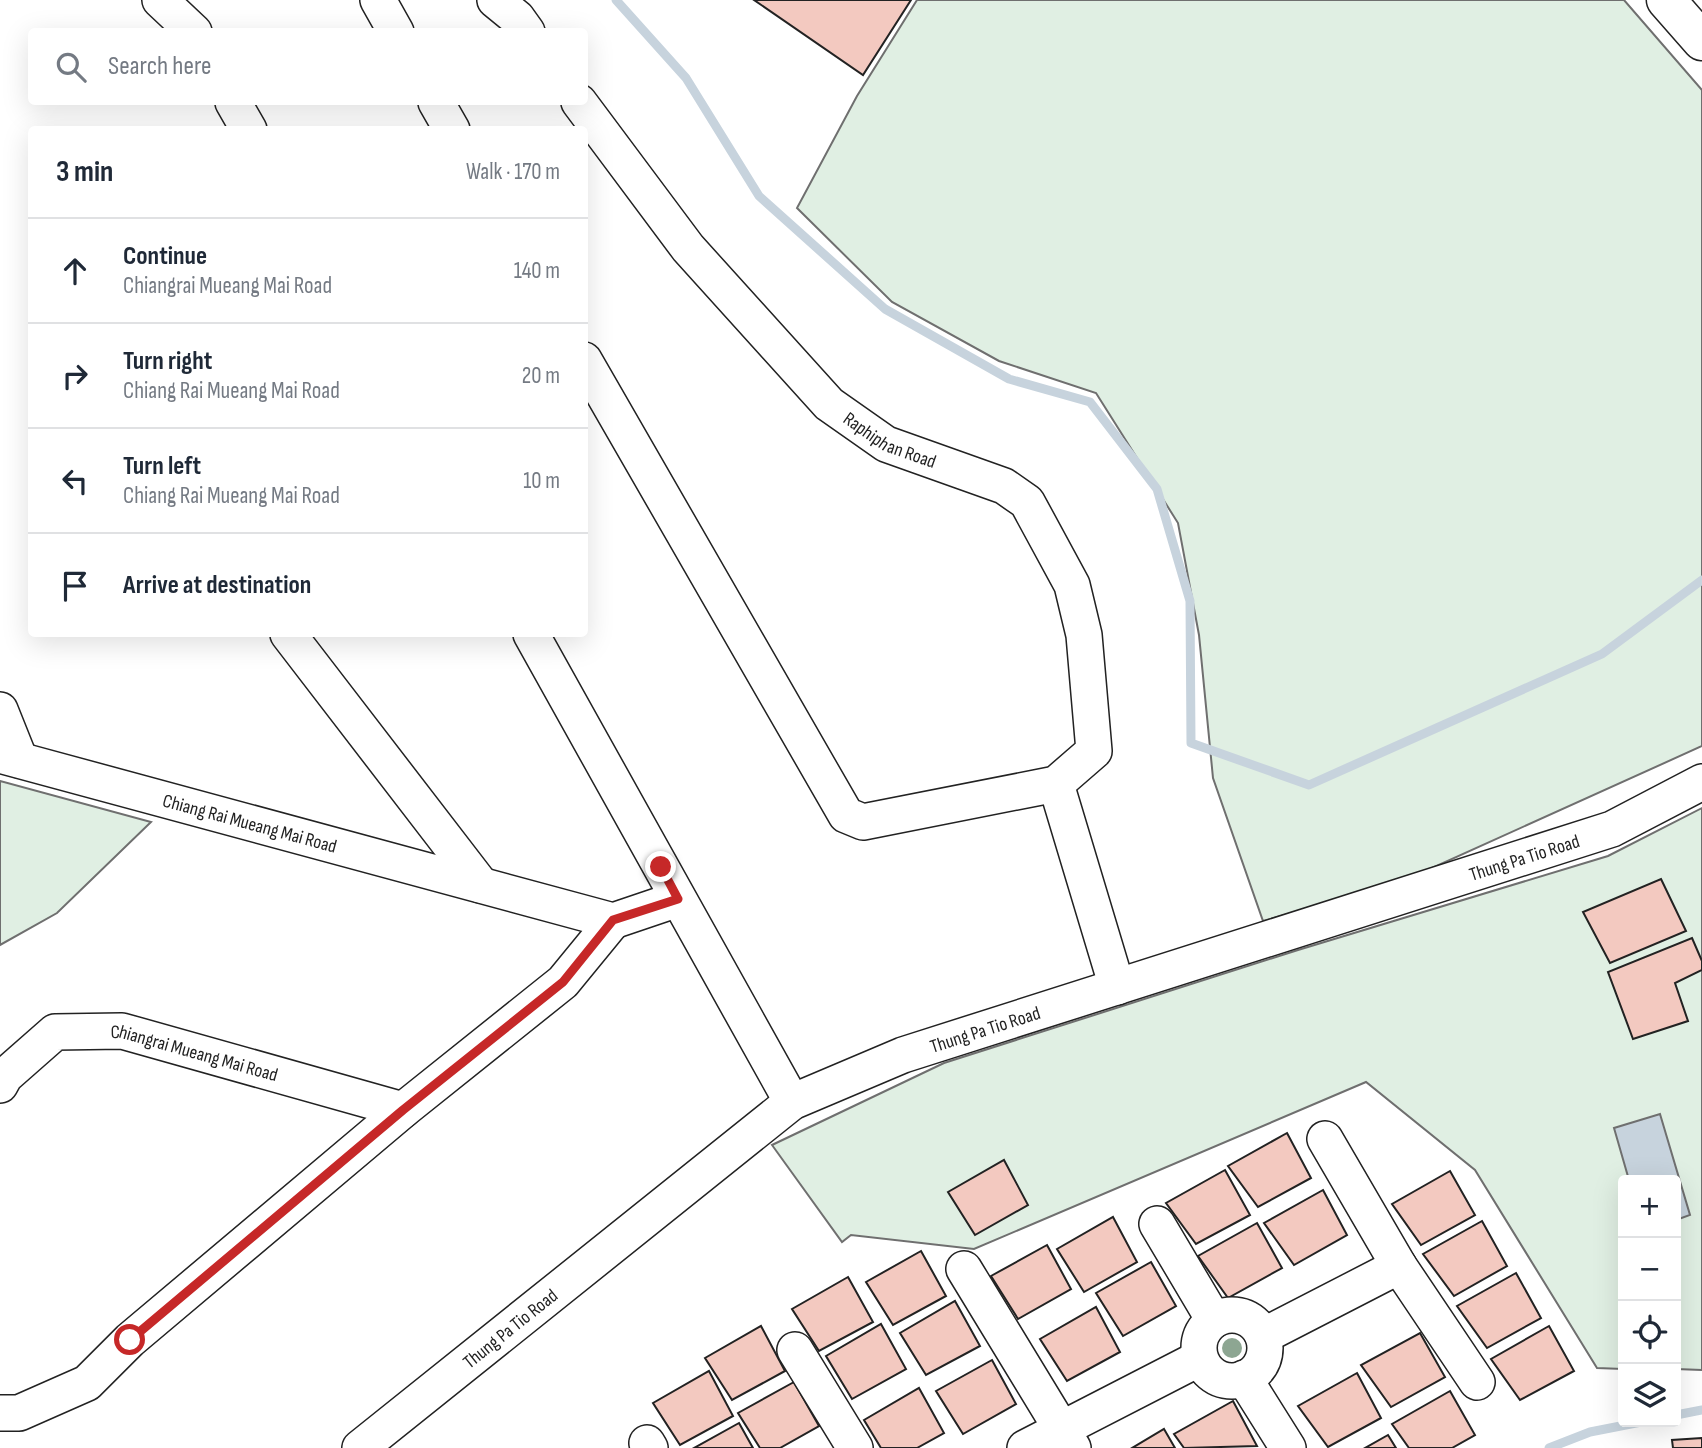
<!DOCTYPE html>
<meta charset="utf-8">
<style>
:root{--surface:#fff;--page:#f2f2f3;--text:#1f2937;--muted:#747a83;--line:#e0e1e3}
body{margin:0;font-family:"Sofia Sans Condensed",sans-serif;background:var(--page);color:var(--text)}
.controls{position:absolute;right:21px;bottom:21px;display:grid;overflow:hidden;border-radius:7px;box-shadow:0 7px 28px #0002}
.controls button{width:63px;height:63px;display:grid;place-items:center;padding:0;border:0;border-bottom:2px solid var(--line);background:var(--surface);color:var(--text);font:35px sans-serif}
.stop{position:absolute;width:21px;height:21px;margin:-16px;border:5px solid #c62828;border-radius:50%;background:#fff}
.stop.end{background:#c62828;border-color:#fff;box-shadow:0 2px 7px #0008}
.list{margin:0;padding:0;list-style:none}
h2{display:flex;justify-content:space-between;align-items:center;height:91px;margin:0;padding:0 28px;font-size:30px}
h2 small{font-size:23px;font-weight:400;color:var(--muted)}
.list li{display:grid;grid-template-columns:46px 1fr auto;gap:21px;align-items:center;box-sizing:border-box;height:105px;padding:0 28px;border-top:2px solid var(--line)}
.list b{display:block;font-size:26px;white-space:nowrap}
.list p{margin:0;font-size:23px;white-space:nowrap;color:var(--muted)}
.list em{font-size:23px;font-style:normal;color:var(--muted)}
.icon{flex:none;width:38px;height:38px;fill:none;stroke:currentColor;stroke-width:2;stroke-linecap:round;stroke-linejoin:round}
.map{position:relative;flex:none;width:1702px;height:1448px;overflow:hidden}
.search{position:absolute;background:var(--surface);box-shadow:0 7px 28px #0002;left:28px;top:28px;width:560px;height:77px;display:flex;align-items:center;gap:18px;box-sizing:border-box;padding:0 24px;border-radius:7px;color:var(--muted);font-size:26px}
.panel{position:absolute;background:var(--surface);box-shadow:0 7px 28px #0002;left:28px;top:126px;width:560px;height:511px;border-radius:7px}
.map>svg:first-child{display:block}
.green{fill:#e0efe3;stroke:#6f6f6f;stroke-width:2}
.water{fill:#c7d3dd;stroke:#6f6f6f;stroke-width:2}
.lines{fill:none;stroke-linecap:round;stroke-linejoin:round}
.stream{stroke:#c7d3dd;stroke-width:9}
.building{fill:#f3c9c0;stroke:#222;stroke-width:2}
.minor-casing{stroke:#222;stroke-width:38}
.major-casing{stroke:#222;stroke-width:41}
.minor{stroke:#fff;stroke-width:35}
.major{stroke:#fff;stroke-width:38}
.tree{fill:#8da692}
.route{stroke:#c62828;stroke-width:9}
.labels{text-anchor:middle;stroke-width:5;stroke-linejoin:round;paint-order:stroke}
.street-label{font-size:19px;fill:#222;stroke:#fff}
</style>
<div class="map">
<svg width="1702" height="1448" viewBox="0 0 1702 1448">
<rect width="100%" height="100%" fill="#fff"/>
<g class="green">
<path d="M917,0H1624L1702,90V746L1401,882L1263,921L1213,778L1199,635L1178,523L1096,393L999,361L892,302L797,208L857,96Z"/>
<path d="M0,781L151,822L57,913L0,945Z"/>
<path d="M1702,808V1370L1676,1369V1180H1623V1369L1597,1368L1475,1170L1366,1082L974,1249L851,1235L842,1242L772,1145L944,1063L1298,950L1608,856Z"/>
</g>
<path class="water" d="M1660,1114L1690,1215L1676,1220V1180H1629L1614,1128Z"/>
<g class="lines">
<g class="stream">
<path d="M616,0L686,78L759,196L885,309L1009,379L1090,402L1157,489L1190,601L1191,743L1309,785L1602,654L1702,580"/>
<path d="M1676,1415L1702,1410"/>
<path d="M1549,1448L1590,1432L1641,1422"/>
</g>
</g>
<g class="building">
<path d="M754,0H911L863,75Z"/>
<path d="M1661,879L1686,931L1610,963L1583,912Z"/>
<path d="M1692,938L1702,961V970L1675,983L1688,1021L1633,1039L1608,972Z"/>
<path d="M1287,1133L1311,1178L1258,1207L1228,1166Z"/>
<path d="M1004,1160L1028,1205L975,1235L948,1192Z"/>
<path d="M1225,1170L1250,1215L1196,1244L1166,1203Z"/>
<path d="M1450,1171L1475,1215L1421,1245L1392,1204Z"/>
<path d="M1323,1190L1347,1235L1294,1265L1264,1223Z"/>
<path d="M1113,1217L1137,1262L1084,1292L1057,1249Z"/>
<path d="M1482,1221L1507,1266L1454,1296L1423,1254Z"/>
<path d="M1257,1223L1282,1268L1228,1298L1198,1256Z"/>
<path d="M1047,1245L1071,1289L1018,1319L991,1276Z"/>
<path d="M921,1251L946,1296L893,1325L866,1282Z"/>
<path d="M1151,1262L1176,1306L1123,1336L1096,1293Z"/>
<path d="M1516,1273L1541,1318L1487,1348L1457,1306Z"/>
<path d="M848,1277L873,1322L819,1351L792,1309Z"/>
<path d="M955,1301L980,1346L926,1375L900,1333Z"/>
<path d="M1096,1307L1120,1352L1067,1381L1040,1339Z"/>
<path d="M881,1324L906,1369L852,1399L826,1356Z"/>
<path d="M761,1326L785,1371L732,1400L705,1358Z"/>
<path d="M1549,1326L1574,1371L1520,1400L1491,1359Z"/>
<path d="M1420,1333L1445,1377L1391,1407L1361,1365Z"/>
<path d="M992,1360L1016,1404L963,1434L936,1391Z"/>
<path d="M709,1371L733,1416L680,1445L653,1403Z"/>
<path d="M1357,1373L1381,1418L1328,1447L1298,1406Z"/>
<path d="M794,1382L819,1426L780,1448H760L738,1413Z"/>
<path d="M919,1388L944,1433L917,1448H881L864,1420Z"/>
<path d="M1450,1391L1475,1435L1452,1448H1409L1392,1424Z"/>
<path d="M1233,1401L1257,1446L1184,1448L1174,1434Z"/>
<path d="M739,1423L753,1448H694Z"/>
<path d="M1164,1429L1175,1448H1132Z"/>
<path d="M1388,1435L1396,1448H1365Z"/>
<path d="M1702,1438V1448H1673L1672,1440Z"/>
</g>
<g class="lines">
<defs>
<g id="minor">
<path d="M160,0L194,32"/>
<path d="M378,0L396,32"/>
<path d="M495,0L517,18L527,32"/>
<path d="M233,102L249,130"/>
<path d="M436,102L452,130"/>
<path id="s1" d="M579,102L688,248L829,404L886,444L1004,486L1027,502L1072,585L1084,635L1094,751L1056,784L863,822L846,815L584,360"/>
<path d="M288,634L481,885"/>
<path d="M531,634L792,1102"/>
<path d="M0,710L20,760"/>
<path id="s2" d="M0,755L613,921L678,899"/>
<path d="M1056,784L1117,987"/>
<path id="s3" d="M0,1085L5,1076L55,1032L122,1031L403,1110"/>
<path d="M1325,1139L1399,1266"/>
<path d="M1157,1224L1214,1320"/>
<path d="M964,1269L1073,1448"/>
<circle cx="1232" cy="1348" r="33"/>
<path d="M1263,1336L1399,1266L1477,1382"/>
<path d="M795,1350L855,1448"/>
<path d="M1244,1378L1288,1448"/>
<path d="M0,1413H19L87,1383L130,1340L403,1110L563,982L613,921"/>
<path d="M647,1443L650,1448"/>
<path id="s4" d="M360,1448L792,1102L903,1055L1612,829L1702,782"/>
<path d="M1025,1448L1200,1358"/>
</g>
<path id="major" d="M1666,0L1702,41"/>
</defs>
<use href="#minor" class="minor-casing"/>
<use href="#major" class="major-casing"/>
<use href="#minor" class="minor"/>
<use href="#major" class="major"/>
</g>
<circle class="tree" cx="1232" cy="1348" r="10"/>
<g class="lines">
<path class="route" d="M130,1340L403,1110L563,982L613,920L678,899L661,867"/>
</g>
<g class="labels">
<g class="street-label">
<text dy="7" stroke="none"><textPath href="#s1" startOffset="464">Raphiphan Road</textPath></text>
<text dy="7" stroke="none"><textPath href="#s2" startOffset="259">Chiang Rai Mueang Mai Road</textPath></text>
<text dy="7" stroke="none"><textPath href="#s4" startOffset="1326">Thung Pa Tio Road</textPath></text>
<text dy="7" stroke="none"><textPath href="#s4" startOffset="760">Thung Pa Tio Road</textPath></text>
<text dy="7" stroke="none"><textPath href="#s3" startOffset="219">Chiangrai Mueang Mai Road</textPath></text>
<text dy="7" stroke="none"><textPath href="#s4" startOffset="192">Thung Pa Tio Road</textPath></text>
</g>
</g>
</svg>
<div class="controls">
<button>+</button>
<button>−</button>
<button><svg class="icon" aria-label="locate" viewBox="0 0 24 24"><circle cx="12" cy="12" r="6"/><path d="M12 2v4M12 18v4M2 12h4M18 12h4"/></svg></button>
<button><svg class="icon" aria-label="layers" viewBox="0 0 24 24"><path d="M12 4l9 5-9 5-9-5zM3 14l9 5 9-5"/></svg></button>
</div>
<div class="stop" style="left:130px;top:1340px"></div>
<div class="stop end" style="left:661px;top:867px"></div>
<div class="search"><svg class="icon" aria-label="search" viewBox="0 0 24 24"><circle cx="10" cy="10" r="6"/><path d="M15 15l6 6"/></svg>Search here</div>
<section class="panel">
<h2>3 min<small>Walk · 170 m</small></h2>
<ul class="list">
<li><svg class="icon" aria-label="ahead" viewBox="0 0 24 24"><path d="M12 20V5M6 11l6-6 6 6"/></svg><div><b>Continue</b><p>Chiangrai Mueang Mai Road</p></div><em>140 m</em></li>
<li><svg class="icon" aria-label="right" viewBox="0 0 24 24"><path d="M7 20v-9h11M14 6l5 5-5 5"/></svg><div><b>Turn right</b><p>Chiang Rai Mueang Mai Road</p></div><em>20 m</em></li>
<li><svg class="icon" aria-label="left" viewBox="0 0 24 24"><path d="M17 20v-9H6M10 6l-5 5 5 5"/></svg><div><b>Turn left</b><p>Chiang Rai Mueang Mai Road</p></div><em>10 m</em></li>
<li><svg class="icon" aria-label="arrive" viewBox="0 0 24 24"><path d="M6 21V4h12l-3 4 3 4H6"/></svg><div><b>Arrive at destination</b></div></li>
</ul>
</section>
</div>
